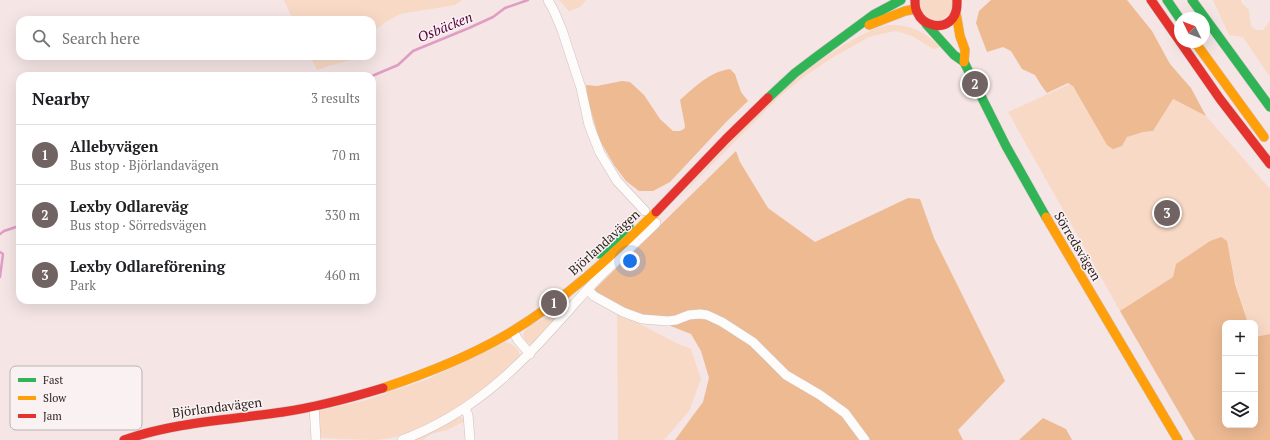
<!DOCTYPE html>
<meta charset="utf-8">
<style>
:root{--surface:#fff;--page:#f2f2f2;--text:#202124;--muted:#757577;--line:#e0e0e0;--accent:#706362}
body{margin:0;font-family:"PT Serif",serif;background:var(--page);color:var(--text)}
.controls{position:absolute;right:12px;bottom:12px;display:grid;overflow:hidden;border-radius:8px;box-shadow:0 4px 16px #0002}
.controls button{width:36px;height:36px;display:grid;place-items:center;padding:0;border:0;border-bottom:1px solid var(--line);background:var(--surface);color:var(--text);font:20px sans-serif}
.compass{position:absolute;left:1174px;top:12px;width:36px;height:36px;border-radius:50%;background:var(--surface);box-shadow:0 4px 16px #0002;rotate:313deg}
.you{position:absolute;left:630px;top:261px;width:14px;height:14px;margin:-10px;border:3px solid #fff;border-radius:50%;background:#1a73e8;box-shadow:0 0 0 6px #1a73e833}
.badge{display:grid;place-items:center;width:26px;height:26px;border-radius:50%;background:var(--accent);color:#fff;font-size:13px;font-weight:700}
.pin{position:absolute;translate:-50% -50%;border:2px solid #fff;box-shadow:0 1px 4px #0006}
.list{margin:0;padding:0;list-style:none}
h2{display:flex;justify-content:space-between;align-items:center;height:52px;margin:0;padding:0 16px;font-size:17px}
h2 small{font-size:13px;font-weight:400;color:var(--muted)}
.list li{display:grid;grid-template-columns:26px 1fr auto;gap:12px;align-items:center;box-sizing:border-box;height:60px;padding:0 16px;border-top:1px solid var(--line)}
.list b{display:block;font-size:15px;white-space:nowrap}
.list p{margin:0;font-size:13px;white-space:nowrap;color:var(--muted)}
.list em{font-size:13px;font-style:normal;color:var(--muted)}
.icon{flex:none;width:22px;height:22px;fill:none;stroke:currentColor;stroke-width:2;stroke-linecap:round;stroke-linejoin:round}
.map{position:relative;flex:none;width:1270px;height:440px;overflow:hidden}
.search{position:absolute;background:var(--surface);box-shadow:0 4px 16px #0002;left:16px;top:16px;width:360px;height:44px;display:flex;align-items:center;gap:10px;box-sizing:border-box;padding:0 14px;border-radius:12px;color:var(--muted);font-size:15px}
.panel{position:absolute;background:var(--surface);box-shadow:0 4px 16px #0002;left:16px;top:72px;width:360px;height:232px;border-radius:12px}
.map>svg:first-child{display:block}
.green{fill:#f8d9c6}
.forest{fill:#edba92}
.lines{fill:none;stroke-linecap:round;stroke-linejoin:round}
.stream{stroke:#df9cc4;stroke-width:2.5}
.street-casing{stroke:#cfc1c1;stroke-width:10}
.fast-casing{stroke:#cfc1c1;stroke-width:10}
.slow-casing{stroke:#cfc1c1;stroke-width:10}
.jam-casing{stroke:#cfc1c1;stroke-width:10}
.street{stroke:#fefbfb;stroke-width:9}
.fast{stroke:#30b455;stroke-width:9}
.slow{stroke:#ff9f0a;stroke-width:9}
.jam{stroke:#e5322d;stroke-width:9}
.labels{text-anchor:middle;stroke-width:3;stroke-linejoin:round;paint-order:stroke}
.street-label{font-size:13px;fill:#291d1c;stroke:#faf2f2}
.water-label{font-size:14px;font-style:italic;fill:#560441;stroke:#faf2f2}
.key{fill:#faf2f2;stroke:#bbb2b2;stroke-width:1}
.key-label{font-size:11px;fill:#291d1c}
</style>
<div class="map">
<svg width="1270" height="440" viewBox="0 0 1270 440">
<rect width="100%" height="100%" fill="#f5e5e5"/>
<g class="green">
<path d="M284,0H462L455,5L400,14L384,23L372,33V20H293Z"/>
<path d="M559,0H586L580,7L569,11Z"/>
<path d="M919,0H953L952,12L939,22L923,17Z"/>
<path d="M1213,0H1241L1242,3L1249,10L1251,26L1256,30H1263L1270,21V77L1243,37L1229,35Z"/>
<path d="M888,25C912,24 924,32 941,47L933,49L912,36L896,31L890,32L869,37L832,58L805,76L780,96L672,205C725,149 777,85 844,45C858,37 872,28 888,25Z"/>
<path d="M310,56H359L355,59L332,65L317,70Z"/>
<path d="M1072,83L1111,142L1143,132L1153,131L1173,99L1206,116L1270,189V334L1255,337V323H1248L1221,237L1210,241L1176,264L1173,277L1120,311L1008,112Z"/>
<path d="M617,312L678,344L691,349L701,379L689,411L664,440H618Z"/>
<path d="M558,314L561,318L534,345C527,344 524,340 523,334C529,322 546,319 558,314Z"/>
<path d="M505,342C514,344 520,349 520,359L500,378L445,417L415,430L392,438L373,440L320,438L318,411L363,401L428,379Z"/>
<path d="M460,417L463,418L465,421L447,430L431,434L423,440H412Z"/>
</g>
<g class="forest">
<path d="M991,0H1127L1152,31L1170,64L1191,88L1206,116L1173,99L1153,131L1143,132L1127,137L1122,146L1113,149L1107,145L1073,86L1068,83L1047,93L1041,85L1035,75L1022,69L1011,51L1003,47L987,52L976,23L979,11Z"/>
<path d="M730,69L735,74L741,92L748,101L727,121L670,182L653,191H639L626,181L614,165L599,139L588,100L586,85L597,86L622,81L630,82L644,95L660,119L673,131H680L684,129L685,126L680,100C695,87 709,72 730,69Z"/>
<path d="M736,151L740,162L768,208L815,242L908,198L920,199L934,238L1005,381L958,430L963,440H675L703,402L709,378L701,351L691,334L622,307L597,295L595,289Z"/>
<path d="M1221,237L1227,241L1235,284L1248,323H1225V425H1255V337L1270,334V440H1195L1120,311L1173,277L1176,264L1210,241Z"/>
<path d="M1043,418L1066,429L1072,440H1019Z"/>
</g>
<g class="lines">
<g class="stream">
<path d="M372,76L398,65L413,51L469,28L493,17L505,8L528,0"/>
<path d="M0,234L4,231L16,227L20,229"/>
<path d="M0,252L3,254L0,277"/>
</g>
<defs>
<g id="street">
<path d="M548,0L554,11L562,30L581,88L589,125L600,153L617,181L645,211"/>
<path d="M588,290L594,296L623,312L642,319L668,321L676,320L689,315L700,314L707,315L722,322L753,342L786,375L820,395L845,413L865,440"/>
<path d="M513,331L518,340L530,354"/>
<path d="M314,406L316,440"/>
<path d="M465,409L468,415L470,440"/>
<path d="M402,440C484,409 530,354 586,291C608,267 633,246 656,223"/>
</g>
<g id="fast">
<path d="M1167,0L1180,19"/>
<path d="M1192,0L1270,107"/>
<path d="M926,24L954,55L964,62L1006,146L1046,217"/>
<path d="M768,98L795,73L816,57L873,15L901,0"/>
<path d="M599,254L629,226"/>
</g>
<g id="slow">
<path d="M956,13L960,36L965,50L964,62"/>
<path d="M869,25L905,11L916,9"/>
<path d="M1195,42L1264,137"/>
<path d="M1046,217L1178,440"/>
<path d="M383,388C425,374 468,357 506,335C562,302 610,258 656,212"/>
</g>
<g id="jam">
<path d="M915,0C915,4 915,9 917,12C923,26 943,31 953,18C957,12 957,7 957,0"/>
<path d="M1151,0L1220,99L1270,164"/>
<path d="M656,212L726,139L768,98"/>
<path d="M124,440C176,422 228,420 283,412C317,407 350,398 383,388"/>
</g>
</defs>
<use href="#street" class="street-casing"/>
<use href="#fast" class="fast-casing"/>
<use href="#slow" class="slow-casing"/>
<use href="#jam" class="jam-casing"/>
<use href="#street" class="street"/>
<use href="#fast" class="fast"/>
<use href="#slow" class="slow"/>
<use href="#jam" class="jam"/>
</g>
<g class="labels">
<g class="street-label">
<text transform="translate(604 242) rotate(-42)" y="5">Björlandavägen</text>
<text transform="translate(1078 246) rotate(59)" y="5">Sörredsvägen</text>
<text transform="translate(217 407) rotate(-7)" y="5">Björlandavägen</text>
</g>
<g class="water-label">
<text transform="translate(445 27) rotate(-22)" y="5">Osbäcken</text>
</g>
</g>
<rect x="10" y="366" width="132" height="64" rx="6" class="key"/>
<rect x="18" y="378" width="18" height="4" fill="#30b455"/>
<rect x="18" y="396" width="18" height="4" fill="#ff9f0a"/>
<rect x="18" y="414" width="18" height="4" fill="#e5322d"/>
<g class="key-label">
<text x="43" y="384">Fast</text>
<text x="43" y="402">Slow</text>
<text x="43" y="420">Jam</text>
</g>
</svg>
<div class="controls">
<button>+</button>
<button>−</button>
<button><svg class="icon" aria-label="layers" viewBox="0 0 24 24"><path d="M12 4l9 5-9 5-9-5zM3 14l9 5 9-5"/></svg></button>
</div>
<svg class="compass" viewBox="-18 -18 36 36"><path d="M0-13l5 13h-10z" fill="#e53935"/><path d="M0 13l5-13h-10z" fill="#757577"/></svg>
<div class="you"></div>
<div class="pin badge" style="left:554px;top:303px">1</div>
<div class="pin badge" style="left:975px;top:84px">2</div>
<div class="pin badge" style="left:1167px;top:213px">3</div>
<div class="search"><svg class="icon" aria-label="search" viewBox="0 0 24 24"><circle cx="10" cy="10" r="6"/><path d="M15 15l6 6"/></svg>Search here</div>
<section class="panel">
<h2>Nearby<small>3 results</small></h2>
<ul class="list">
<li><span class="badge">1</span><div><b>Allebyvägen</b><p>Bus stop · Björlandavägen</p></div><em>70 m</em></li>
<li><span class="badge">2</span><div><b>Lexby Odlareväg</b><p>Bus stop · Sörredsvägen</p></div><em>330 m</em></li>
<li><span class="badge">3</span><div><b>Lexby Odlareförening</b><p>Park</p></div><em>460 m</em></li>
</ul>
</section>
</div>
